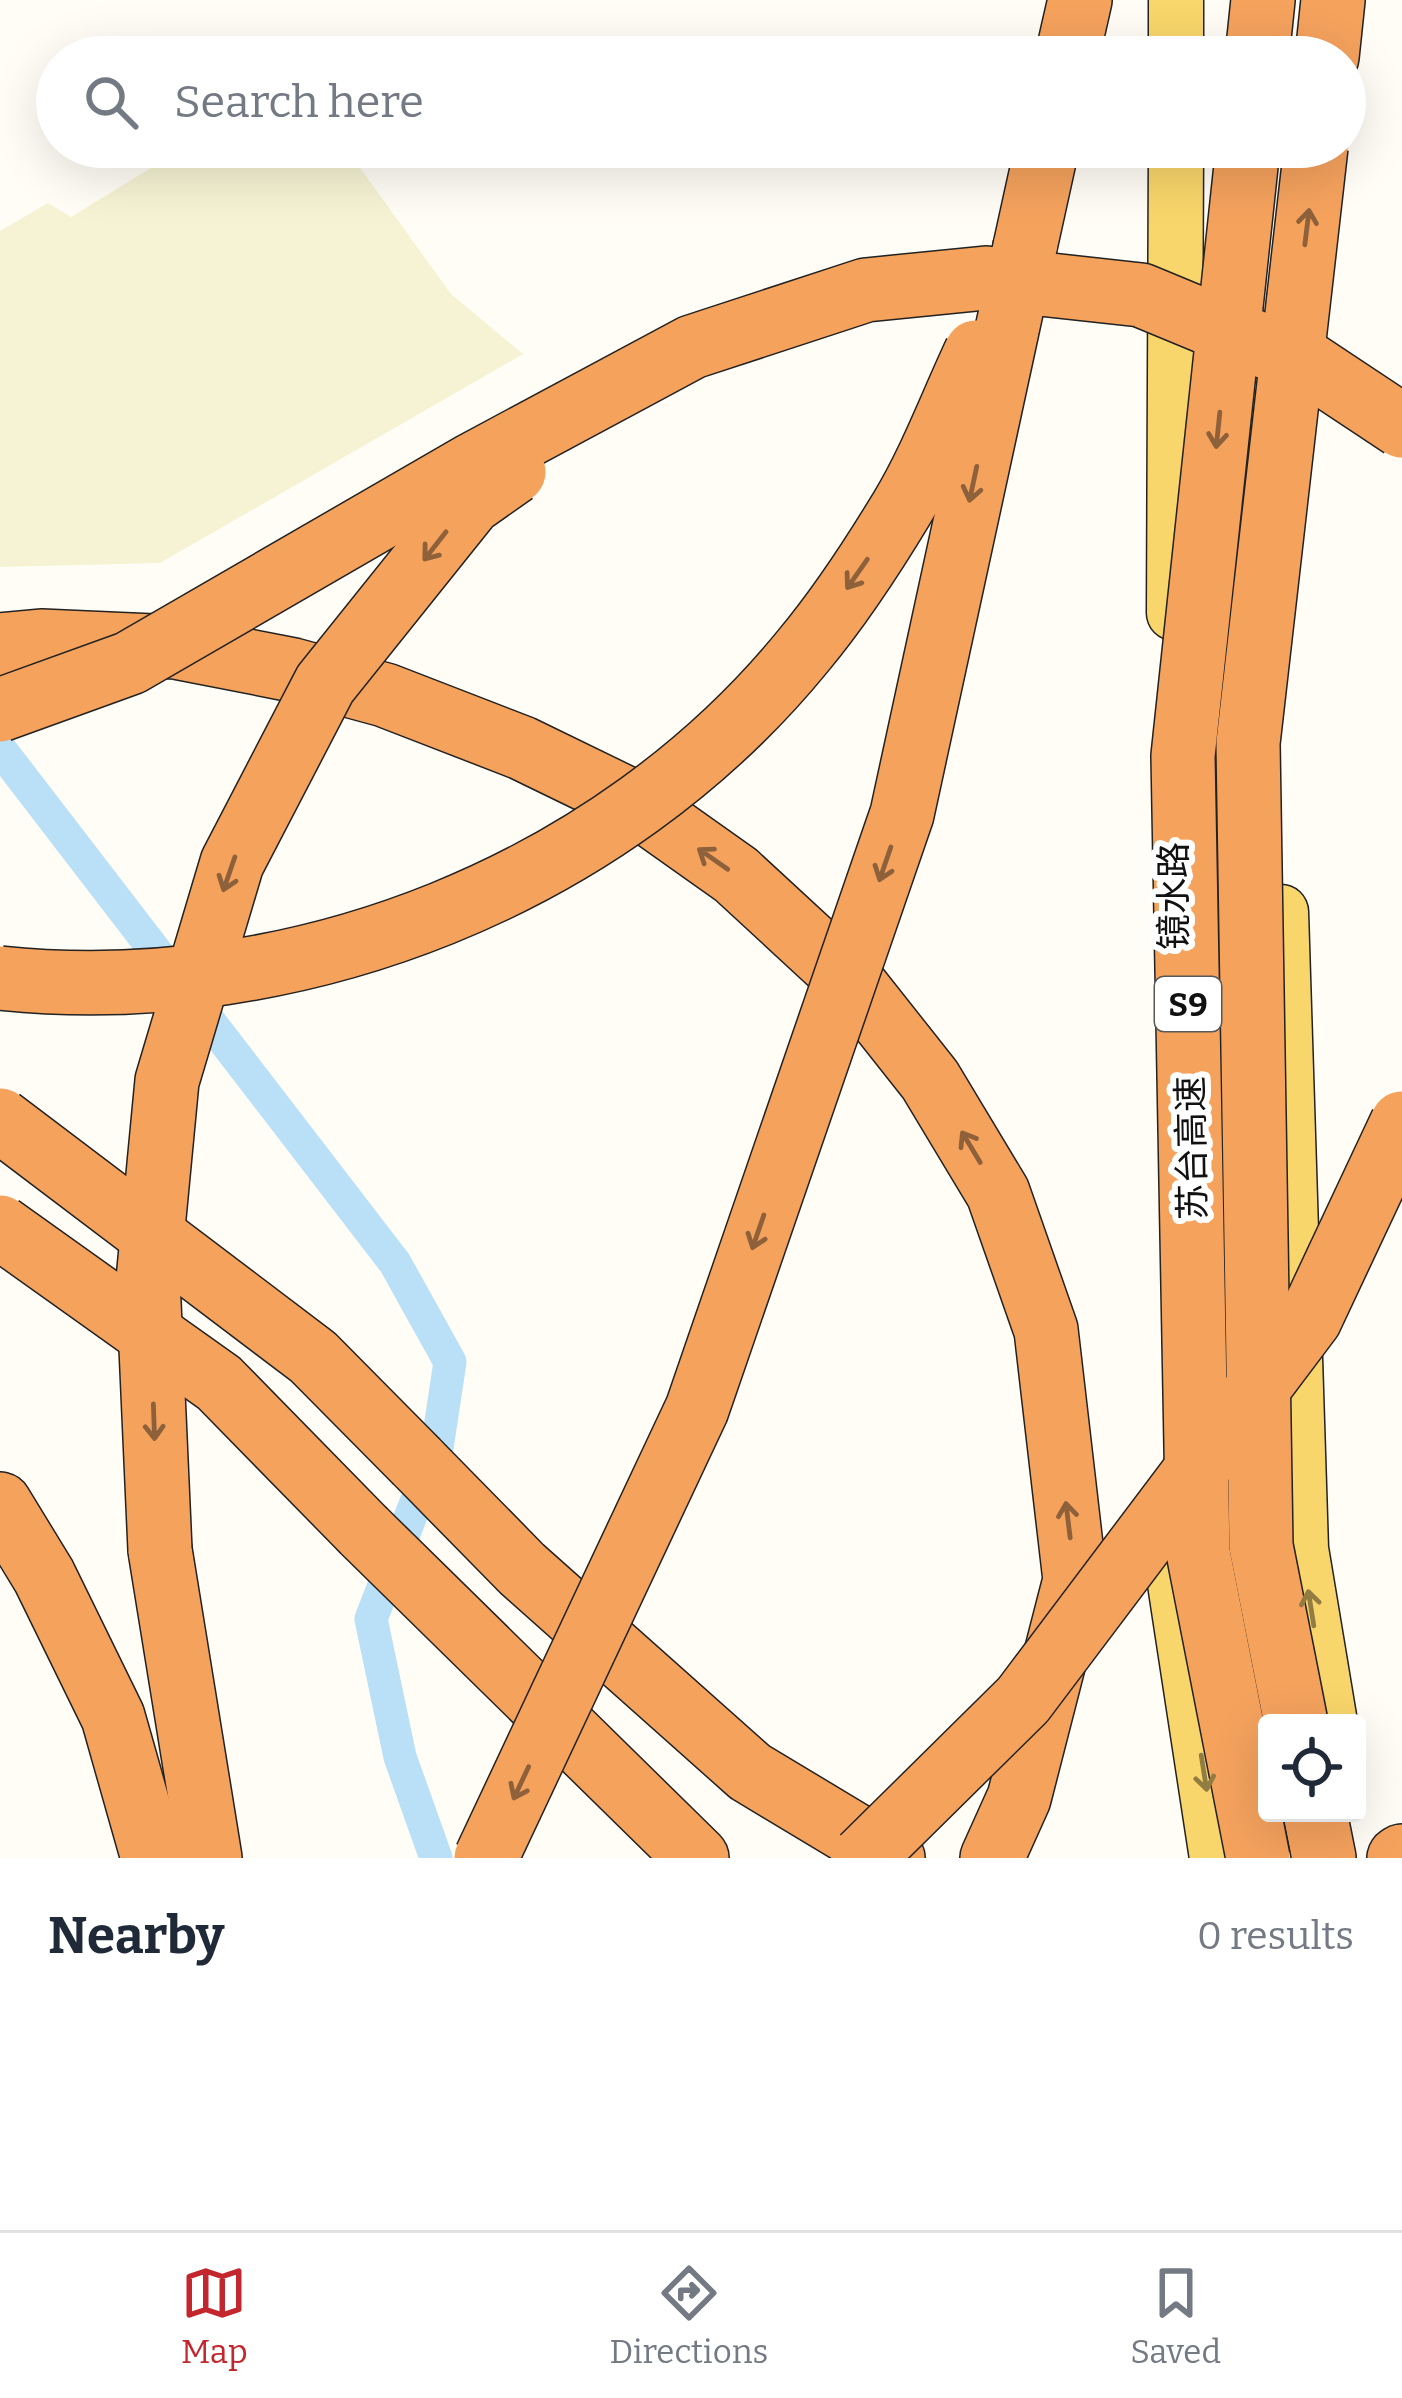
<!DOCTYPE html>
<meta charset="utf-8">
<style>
:root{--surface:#fff;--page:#f6f6f7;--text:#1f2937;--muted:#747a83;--line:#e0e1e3;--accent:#c4262e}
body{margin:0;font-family:Bitter,"Noto Sans SC",serif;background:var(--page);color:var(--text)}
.controls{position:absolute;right:36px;bottom:36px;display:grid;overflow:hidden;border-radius:12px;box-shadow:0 12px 48px #0002}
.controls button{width:108px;height:108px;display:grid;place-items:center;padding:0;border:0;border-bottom:3px solid var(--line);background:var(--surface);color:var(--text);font:60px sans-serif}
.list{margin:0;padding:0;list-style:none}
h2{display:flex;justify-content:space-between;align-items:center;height:156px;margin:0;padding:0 48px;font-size:51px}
h2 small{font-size:39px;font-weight:400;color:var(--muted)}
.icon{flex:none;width:66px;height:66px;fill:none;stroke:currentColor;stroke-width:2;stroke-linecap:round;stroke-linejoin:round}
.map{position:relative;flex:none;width:1402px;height:1858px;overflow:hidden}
.search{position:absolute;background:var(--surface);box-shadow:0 12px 48px #0002;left:36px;right:36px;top:36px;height:132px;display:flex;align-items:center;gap:30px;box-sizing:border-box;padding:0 42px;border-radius:66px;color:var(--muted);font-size:45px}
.sheet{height:372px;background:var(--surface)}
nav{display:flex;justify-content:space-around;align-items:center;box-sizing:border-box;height:168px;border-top:3px solid var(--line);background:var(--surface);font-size:33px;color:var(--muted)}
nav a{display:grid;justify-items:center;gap:6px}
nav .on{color:var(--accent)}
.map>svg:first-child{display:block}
.farmland{fill:#f6f3d4}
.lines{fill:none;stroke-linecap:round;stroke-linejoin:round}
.canal{stroke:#b9e0f7;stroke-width:33}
.primary-casing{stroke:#222;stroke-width:57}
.highway-casing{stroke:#222;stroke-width:66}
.primary{stroke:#f9d66b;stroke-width:54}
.highway{stroke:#f5a25d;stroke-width:63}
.highway-bridge-casing{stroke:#222;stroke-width:66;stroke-linecap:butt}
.highway-bridge{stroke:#f5a25d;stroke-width:63}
.oneway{stroke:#8e613b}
.oneway2{stroke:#917d42}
.labels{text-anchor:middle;stroke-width:12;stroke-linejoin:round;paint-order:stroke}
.shield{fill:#fff;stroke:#585858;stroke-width:3}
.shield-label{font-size:33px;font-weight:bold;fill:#111}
.street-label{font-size:36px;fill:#111;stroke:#fff}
</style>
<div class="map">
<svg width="1402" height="1858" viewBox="0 0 1402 1858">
<rect width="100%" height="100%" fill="#fffdf5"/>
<path class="farmland" d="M185,147H345L451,294L523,354L160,563L0,567V231L48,203L71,217Z"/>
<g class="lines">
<path class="canal" d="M0,749L395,1263L450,1362L437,1448L371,1619L400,1757L436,1858"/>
<defs>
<g id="primary">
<path d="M1176,57V0"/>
<path d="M1174,613L1176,147"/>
<path d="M1281,912L1301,1549L1330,1723"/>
<path d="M1174,1577L1217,1858"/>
</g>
<g id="highway">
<path d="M1067,57L1080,0"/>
<path d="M1257,57L1263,0"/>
<path d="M1327,57L1333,0"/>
<path d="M1025,247L1047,147"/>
<path d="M0,645L41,641L176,647L293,670L385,695L522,748L633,802L736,875L854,984L930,1080L998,1193L1046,1330L1075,1580L1019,1798L992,1858"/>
<path d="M417,1462L522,1569L750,1772L893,1858"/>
<path d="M0,1504L44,1576L113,1717L153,1858"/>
<path d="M364,1531L697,1858"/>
<path d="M160,1550L210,1858"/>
<path d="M1315,1813L1324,1858"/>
<path d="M1399,1858L1402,1856"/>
</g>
</defs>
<use href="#primary" class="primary-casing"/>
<use href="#highway" class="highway-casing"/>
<use href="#primary" class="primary"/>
<use href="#highway" class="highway"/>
<defs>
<g id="highway-bridge">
<path d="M1248,147L1183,756L1198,1552L1258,1858"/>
<path d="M0,710L130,663L472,465L692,347L866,290L986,278L1141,295L1310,365L1402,426"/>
<path d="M0,978C298,1009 613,884 803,651C839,608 873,556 902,508C931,460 952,403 976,352"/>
<path d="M0,1120L313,1357L417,1462"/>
<path d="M0,1227L219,1383L364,1531"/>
<path d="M160,1550L148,1280L167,1081L232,863L325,684L470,503L514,472"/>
<path d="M1296,1723L1261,1546L1248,743L1316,147"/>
<path d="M486,1858L697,1409L902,814L1025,247"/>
<path d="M863,1858L1023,1700L1310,1319L1402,1123"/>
</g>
</defs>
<use href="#highway-bridge" class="highway-bridge-casing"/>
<use href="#highway-bridge" class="highway-bridge"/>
</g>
<defs><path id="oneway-shaft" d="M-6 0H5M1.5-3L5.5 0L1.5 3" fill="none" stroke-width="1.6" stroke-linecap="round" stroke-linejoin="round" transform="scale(3)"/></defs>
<g class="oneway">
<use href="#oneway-shaft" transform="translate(1307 227) rotate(-83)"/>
<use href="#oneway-shaft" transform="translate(1218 430) rotate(96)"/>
<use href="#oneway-shaft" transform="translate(973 484) rotate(102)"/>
<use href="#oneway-shaft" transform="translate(435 546) rotate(128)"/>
<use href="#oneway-shaft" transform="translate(857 574) rotate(125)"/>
<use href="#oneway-shaft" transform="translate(713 859) rotate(-145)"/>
<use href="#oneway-shaft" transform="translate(885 864) rotate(109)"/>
<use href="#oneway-shaft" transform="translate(229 874) rotate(109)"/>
<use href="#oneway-shaft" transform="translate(971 1147) rotate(-121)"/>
<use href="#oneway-shaft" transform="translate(758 1232) rotate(109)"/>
<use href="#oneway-shaft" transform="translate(154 1422) rotate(88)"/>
<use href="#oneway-shaft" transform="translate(1068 1520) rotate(-97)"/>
<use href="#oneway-shaft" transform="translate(521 1783) rotate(115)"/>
</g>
<g class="oneway2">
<use href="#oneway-shaft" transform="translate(1311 1608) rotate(-99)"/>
<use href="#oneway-shaft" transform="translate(1204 1773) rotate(81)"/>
</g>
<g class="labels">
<rect class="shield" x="1155" y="977" width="66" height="54" rx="9"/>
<g class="shield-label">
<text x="1188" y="1016">S9</text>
</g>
<g class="street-label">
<text transform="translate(1173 896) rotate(-90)" y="13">镜水路</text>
<text transform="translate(1191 1148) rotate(-91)" y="13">苏台高速</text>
</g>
</g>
</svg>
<div class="controls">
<button><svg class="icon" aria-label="locate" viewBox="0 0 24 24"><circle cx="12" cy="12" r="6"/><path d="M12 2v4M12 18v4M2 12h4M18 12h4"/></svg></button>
</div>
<div class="search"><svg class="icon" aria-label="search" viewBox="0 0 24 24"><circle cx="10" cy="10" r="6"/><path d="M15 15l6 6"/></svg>Search here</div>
</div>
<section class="sheet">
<h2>Nearby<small>0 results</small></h2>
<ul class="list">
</ul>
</section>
<nav>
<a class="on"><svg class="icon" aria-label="map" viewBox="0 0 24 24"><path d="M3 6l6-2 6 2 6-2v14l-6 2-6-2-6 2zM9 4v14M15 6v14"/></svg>Map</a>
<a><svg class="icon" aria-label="directions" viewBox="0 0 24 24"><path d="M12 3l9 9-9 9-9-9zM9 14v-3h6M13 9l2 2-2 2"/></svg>Directions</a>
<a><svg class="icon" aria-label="saved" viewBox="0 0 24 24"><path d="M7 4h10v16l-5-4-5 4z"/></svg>Saved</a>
</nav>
